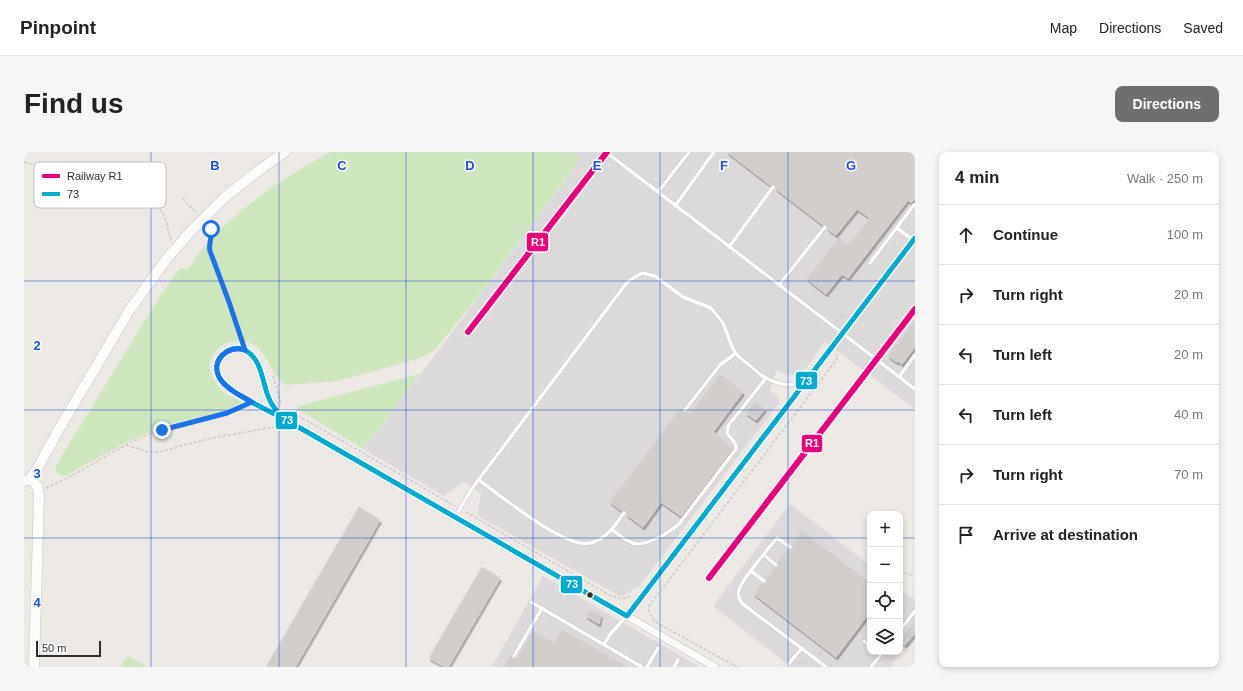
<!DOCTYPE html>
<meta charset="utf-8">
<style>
:root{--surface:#fff;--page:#f6f6f6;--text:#222;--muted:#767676;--line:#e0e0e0;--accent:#706f6e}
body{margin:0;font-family:Arial,sans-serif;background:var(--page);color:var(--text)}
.controls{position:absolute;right:12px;bottom:12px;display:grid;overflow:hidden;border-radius:8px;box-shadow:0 2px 6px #0003}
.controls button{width:36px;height:36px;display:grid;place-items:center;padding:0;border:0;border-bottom:1px solid var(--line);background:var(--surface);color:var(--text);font:20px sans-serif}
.scale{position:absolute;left:12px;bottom:10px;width:65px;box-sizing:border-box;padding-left:4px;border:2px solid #2e2e2e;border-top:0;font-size:11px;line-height:14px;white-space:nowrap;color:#2e2e2e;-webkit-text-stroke:3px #fff;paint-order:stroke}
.stop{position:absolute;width:12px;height:12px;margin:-9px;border:3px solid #1a73e8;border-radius:50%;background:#fff}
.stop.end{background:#1a73e8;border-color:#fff;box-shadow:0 1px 4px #0008}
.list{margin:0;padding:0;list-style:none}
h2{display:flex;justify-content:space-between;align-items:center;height:52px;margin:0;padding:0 16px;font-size:17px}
h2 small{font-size:13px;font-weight:400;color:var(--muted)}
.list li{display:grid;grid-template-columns:26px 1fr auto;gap:12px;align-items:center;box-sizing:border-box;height:60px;padding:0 16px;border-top:1px solid var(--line)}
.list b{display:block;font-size:15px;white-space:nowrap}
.list em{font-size:13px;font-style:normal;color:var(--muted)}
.icon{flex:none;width:22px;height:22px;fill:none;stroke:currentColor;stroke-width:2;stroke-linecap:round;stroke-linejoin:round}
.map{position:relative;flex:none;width:891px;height:515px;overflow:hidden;border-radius:8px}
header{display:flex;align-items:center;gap:24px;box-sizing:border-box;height:56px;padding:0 20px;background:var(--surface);border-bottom:1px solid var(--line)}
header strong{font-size:19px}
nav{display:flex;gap:22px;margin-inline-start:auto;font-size:14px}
.intro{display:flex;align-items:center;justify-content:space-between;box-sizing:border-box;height:96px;padding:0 24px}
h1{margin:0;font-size:28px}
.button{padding:10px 18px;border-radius:8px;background:var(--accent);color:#fff;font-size:14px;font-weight:700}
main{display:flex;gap:24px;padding:0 24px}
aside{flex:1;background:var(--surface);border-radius:8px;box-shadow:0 2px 6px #0003}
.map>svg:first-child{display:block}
.industrial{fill:#dcd9db}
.green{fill:#cee6be}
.building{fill:#d1cecb;stroke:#d7d4d0;filter:url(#shadow)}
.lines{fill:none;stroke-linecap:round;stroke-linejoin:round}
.lane-casing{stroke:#c5c4c5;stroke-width:4.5}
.street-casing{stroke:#c5c4c5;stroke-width:8}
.secondary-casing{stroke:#c5c4c5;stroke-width:11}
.path{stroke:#c9c9c8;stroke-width:1.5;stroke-dasharray:3 2;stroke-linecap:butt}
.lane{stroke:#fcfcfb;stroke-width:3.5}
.street{stroke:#fcfcfb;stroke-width:7}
.secondary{stroke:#fcfcfb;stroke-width:10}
.bus-1-casing{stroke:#fff;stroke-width:8}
.bus-1{stroke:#00a9ce;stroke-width:5}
.rail-1-casing{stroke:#fff;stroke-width:9}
.rail-1{stroke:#e5007d;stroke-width:6}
.route{stroke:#1a73e8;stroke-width:5}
.grid{fill:none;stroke:#1d4ed8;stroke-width:1;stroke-opacity:0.55}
.bus-dot{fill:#2e2e2e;stroke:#fff;stroke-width:1.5}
.key{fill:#fff;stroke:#c0c0c0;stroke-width:1}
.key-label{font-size:11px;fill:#2e2e2e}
.grid-label{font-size:13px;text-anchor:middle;font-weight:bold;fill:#1d4ed8;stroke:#fff;stroke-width:3;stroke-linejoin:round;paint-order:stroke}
.line-badge{stroke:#fff;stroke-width:1.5}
.badge-label{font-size:11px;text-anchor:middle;font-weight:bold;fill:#fff}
</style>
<header>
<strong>Pinpoint</strong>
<nav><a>Map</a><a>Directions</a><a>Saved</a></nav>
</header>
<div class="intro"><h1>Find us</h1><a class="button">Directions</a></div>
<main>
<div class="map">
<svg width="891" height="515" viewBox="0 0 891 515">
<defs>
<filter id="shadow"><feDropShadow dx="1.5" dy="3" stdDeviation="0" flood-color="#0004"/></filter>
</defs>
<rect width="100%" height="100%" fill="#ece8e4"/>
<g class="industrial">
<path d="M547,0H891V257L801,190L779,220L766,223L752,219L746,239L755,247V251L614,436H610L605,441L600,443L595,444L453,363L457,342L440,330L420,344L339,297L424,186L556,7Z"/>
<path d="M766,352L846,413V500H876V437L891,448V488L882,500L879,498L866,515H767L689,454Z"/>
<path d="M519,424L676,515H468Z"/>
</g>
<g class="green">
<path d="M306,0H547L556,7L456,142L410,199L393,207L313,229L263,233C247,225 245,201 228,192C212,183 191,192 186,210C183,219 193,234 199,240C204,244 212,247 218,250C195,264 168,265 143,273C107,286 74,306 41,324C35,323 32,322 31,315L120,170L136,144L156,116L165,117C173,102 183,91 195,79C228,47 266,22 306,0Z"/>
<path d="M396,222L339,297L274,257V254L289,250Z"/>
<path d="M104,504L123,515H96Z"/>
</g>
<g class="building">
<path d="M703,0H891V47L887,51L884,48L824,126L818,122L802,142L783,127L815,86L824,94L846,66L833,57L812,83L804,77L803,72L799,73L752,37L751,33L749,32L746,33Z"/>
<path d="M891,168V195L878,212L874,209L873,210L864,204Z"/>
<path d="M696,222L719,240L689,280L709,296L657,364L637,350L619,375L603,363L602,359H598L586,350L657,256L659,261L664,260L666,262Z"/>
<path d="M731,250L741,257L732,268L722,261Z"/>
<path d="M335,355L356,368L271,515H242Z"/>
<path d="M778,379L846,431V460L812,505L730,442L738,431H742L743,429L742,426L750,416H753L755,415L754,410L764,398L768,397L769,395L768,392Z"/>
<path d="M458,415L476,426L424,515H421L405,506Z"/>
<path d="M566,458L577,463L575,472L562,464Z"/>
<path d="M891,468V481L881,493L876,489V487Z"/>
<path d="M538,478L581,502L584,503V506L591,507V508L603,515H480L487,502L489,507L494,506L509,479L530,491Z"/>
</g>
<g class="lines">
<defs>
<g id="lane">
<path d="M582,0L891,237"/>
<path d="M634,40L665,0"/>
<path d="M651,54L690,0"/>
<path d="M873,76L889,88"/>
<path d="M705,95L749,35"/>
<path d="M846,111L890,53"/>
<path d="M755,133L801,75"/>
<path d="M875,225L891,203"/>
<path d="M661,258L696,213L712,201"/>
<path d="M455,328C476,343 541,397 566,391C582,388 591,373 600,361"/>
<path d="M431,365L449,335L601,133L606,128L618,121L631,124L659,145L687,156L699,171L709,197L714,204L737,223L748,229L762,233L771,232L781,229"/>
<path d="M588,378C595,382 601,389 609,391C622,395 646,380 655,372L712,297C713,289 706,287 703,281L704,274L742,226"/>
<path d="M766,395L753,386C745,396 717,428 715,438C713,444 715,448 719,452L802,515"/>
<path d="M740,403L752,413"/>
<path d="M727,419L740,429"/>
<path d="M507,450L618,515"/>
<path d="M876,478L891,459"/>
<path d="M840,489L846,494"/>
<path d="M580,492L588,480L603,464"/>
<path d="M490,504L518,456"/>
<path d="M623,515L634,496"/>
<path d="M650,515L654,508"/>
<path d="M762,515L778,496"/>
<path d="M847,515L859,500"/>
</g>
<g id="street">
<path d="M260,266C253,260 247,253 244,244C238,229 238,210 224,200C209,188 186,207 195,225C204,242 247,259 264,269L603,464L891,86"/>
<path d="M603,464L691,515"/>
</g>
<g id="secondary">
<path d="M6,327L13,334L15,343L10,515"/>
<path d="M0,329L6,327L13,317L35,277L105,159L141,109L164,82L201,45L238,16L261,0"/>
</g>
</defs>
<use href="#lane" class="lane-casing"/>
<use href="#street" class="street-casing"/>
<use href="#secondary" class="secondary-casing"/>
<g class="path">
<path d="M0,10L65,28L129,51C142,58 143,75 147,88"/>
<path d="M159,46L164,53L173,61"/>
<path d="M184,74L188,81L185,93L186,99L218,188"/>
<path d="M812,170L816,165L822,163"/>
<path d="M249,224L257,251"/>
<path d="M265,259H266L431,354"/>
<path d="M102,293L125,300H134L188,286L256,274"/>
<path d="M22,336C58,321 89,297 125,282C155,269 189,268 219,254"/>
<path d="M442,360L587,444L599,447L608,443"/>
<path d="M842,407L846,408"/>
<path d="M876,419L891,424"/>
<path d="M795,503L799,496"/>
<path d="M774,511L784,510"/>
<path d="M713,515L633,471C628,466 624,461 625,454L813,207L812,202"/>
</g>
<use href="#lane" class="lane"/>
<use href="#street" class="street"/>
<use href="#secondary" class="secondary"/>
<defs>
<path id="bus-1" d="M260,266C253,260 247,253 244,244C238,229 238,210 224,200C209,188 186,207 195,225C204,242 247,259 264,269L603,464L891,86"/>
</defs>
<use href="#bus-1" class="bus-1-casing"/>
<use href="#bus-1" class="bus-1"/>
<defs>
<g id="rail-1">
<path d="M444,180L583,0"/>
<path d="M685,426L891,157"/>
</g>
</defs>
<use href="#rail-1" class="rail-1-casing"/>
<use href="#rail-1" class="rail-1"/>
</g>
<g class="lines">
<path class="route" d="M138,278L203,261L228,250C217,243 201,237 195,225C186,207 205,193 221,198L205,150L186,99C184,91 189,84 187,77"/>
</g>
<path class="grid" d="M127,0V515M255,0V515M382,0V515M509,0V515M636,0V515M764,0V515M0,129H891M0,258H891M0,386H846M876,386H891"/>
<circle class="bus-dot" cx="566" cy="443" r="3.5"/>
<rect x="10" y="10" width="132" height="46" rx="6" class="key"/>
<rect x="18" y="22" width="18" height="4" fill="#e5007d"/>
<rect x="18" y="40" width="18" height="4" fill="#00a9ce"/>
<g class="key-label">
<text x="43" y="28">Railway R1</text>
<text x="43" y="46">73</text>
</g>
<g class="grid-label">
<text x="191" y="18">B</text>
<text x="318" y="18">C</text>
<text x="446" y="18">D</text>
<text x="573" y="18">E</text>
<text x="700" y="18">F</text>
<text x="827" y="18">G</text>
<text x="13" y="198">2</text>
<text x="13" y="326">3</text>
<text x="13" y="455">4</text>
</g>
<g class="line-badge">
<rect x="502" y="80" width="23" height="20" rx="4" fill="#e5007d"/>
<rect x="771" y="219" width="23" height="19" rx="4" fill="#00a9ce"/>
<rect x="251" y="259" width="23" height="19" rx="4" fill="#00a9ce"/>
<rect x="777" y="282" width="22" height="19" rx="4" fill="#e5007d"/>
<rect x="536" y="423" width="23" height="19" rx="4" fill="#00a9ce"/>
</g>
<g class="badge-label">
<text x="514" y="94">R1</text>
<text x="782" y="233">73</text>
<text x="263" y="272">73</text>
<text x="788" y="295">R1</text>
<text x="548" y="436">73</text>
</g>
</svg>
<div class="controls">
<button>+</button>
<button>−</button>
<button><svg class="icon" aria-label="locate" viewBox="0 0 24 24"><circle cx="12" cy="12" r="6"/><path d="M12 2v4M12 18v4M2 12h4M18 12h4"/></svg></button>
<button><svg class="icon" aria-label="layers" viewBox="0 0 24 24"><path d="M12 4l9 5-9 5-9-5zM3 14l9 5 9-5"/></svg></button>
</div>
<div class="scale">50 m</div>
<div class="stop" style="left:187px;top:77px"></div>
<div class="stop end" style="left:138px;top:278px"></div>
</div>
<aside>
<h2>4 min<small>Walk · 250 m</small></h2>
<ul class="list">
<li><svg class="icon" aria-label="ahead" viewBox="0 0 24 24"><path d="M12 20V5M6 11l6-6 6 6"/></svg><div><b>Continue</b></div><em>100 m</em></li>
<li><svg class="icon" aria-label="right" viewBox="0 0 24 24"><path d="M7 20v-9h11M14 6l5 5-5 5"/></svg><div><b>Turn right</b></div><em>20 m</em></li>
<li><svg class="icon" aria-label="left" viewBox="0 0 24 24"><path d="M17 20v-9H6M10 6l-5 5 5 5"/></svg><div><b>Turn left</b></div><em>20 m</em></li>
<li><svg class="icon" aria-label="left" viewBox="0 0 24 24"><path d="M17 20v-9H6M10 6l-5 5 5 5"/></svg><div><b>Turn left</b></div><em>40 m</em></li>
<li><svg class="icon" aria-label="right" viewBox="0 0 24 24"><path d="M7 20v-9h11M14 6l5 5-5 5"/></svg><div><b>Turn right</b></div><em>70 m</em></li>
<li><svg class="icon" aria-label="arrive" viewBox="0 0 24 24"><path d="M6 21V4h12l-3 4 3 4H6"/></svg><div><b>Arrive at destination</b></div></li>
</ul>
</aside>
</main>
